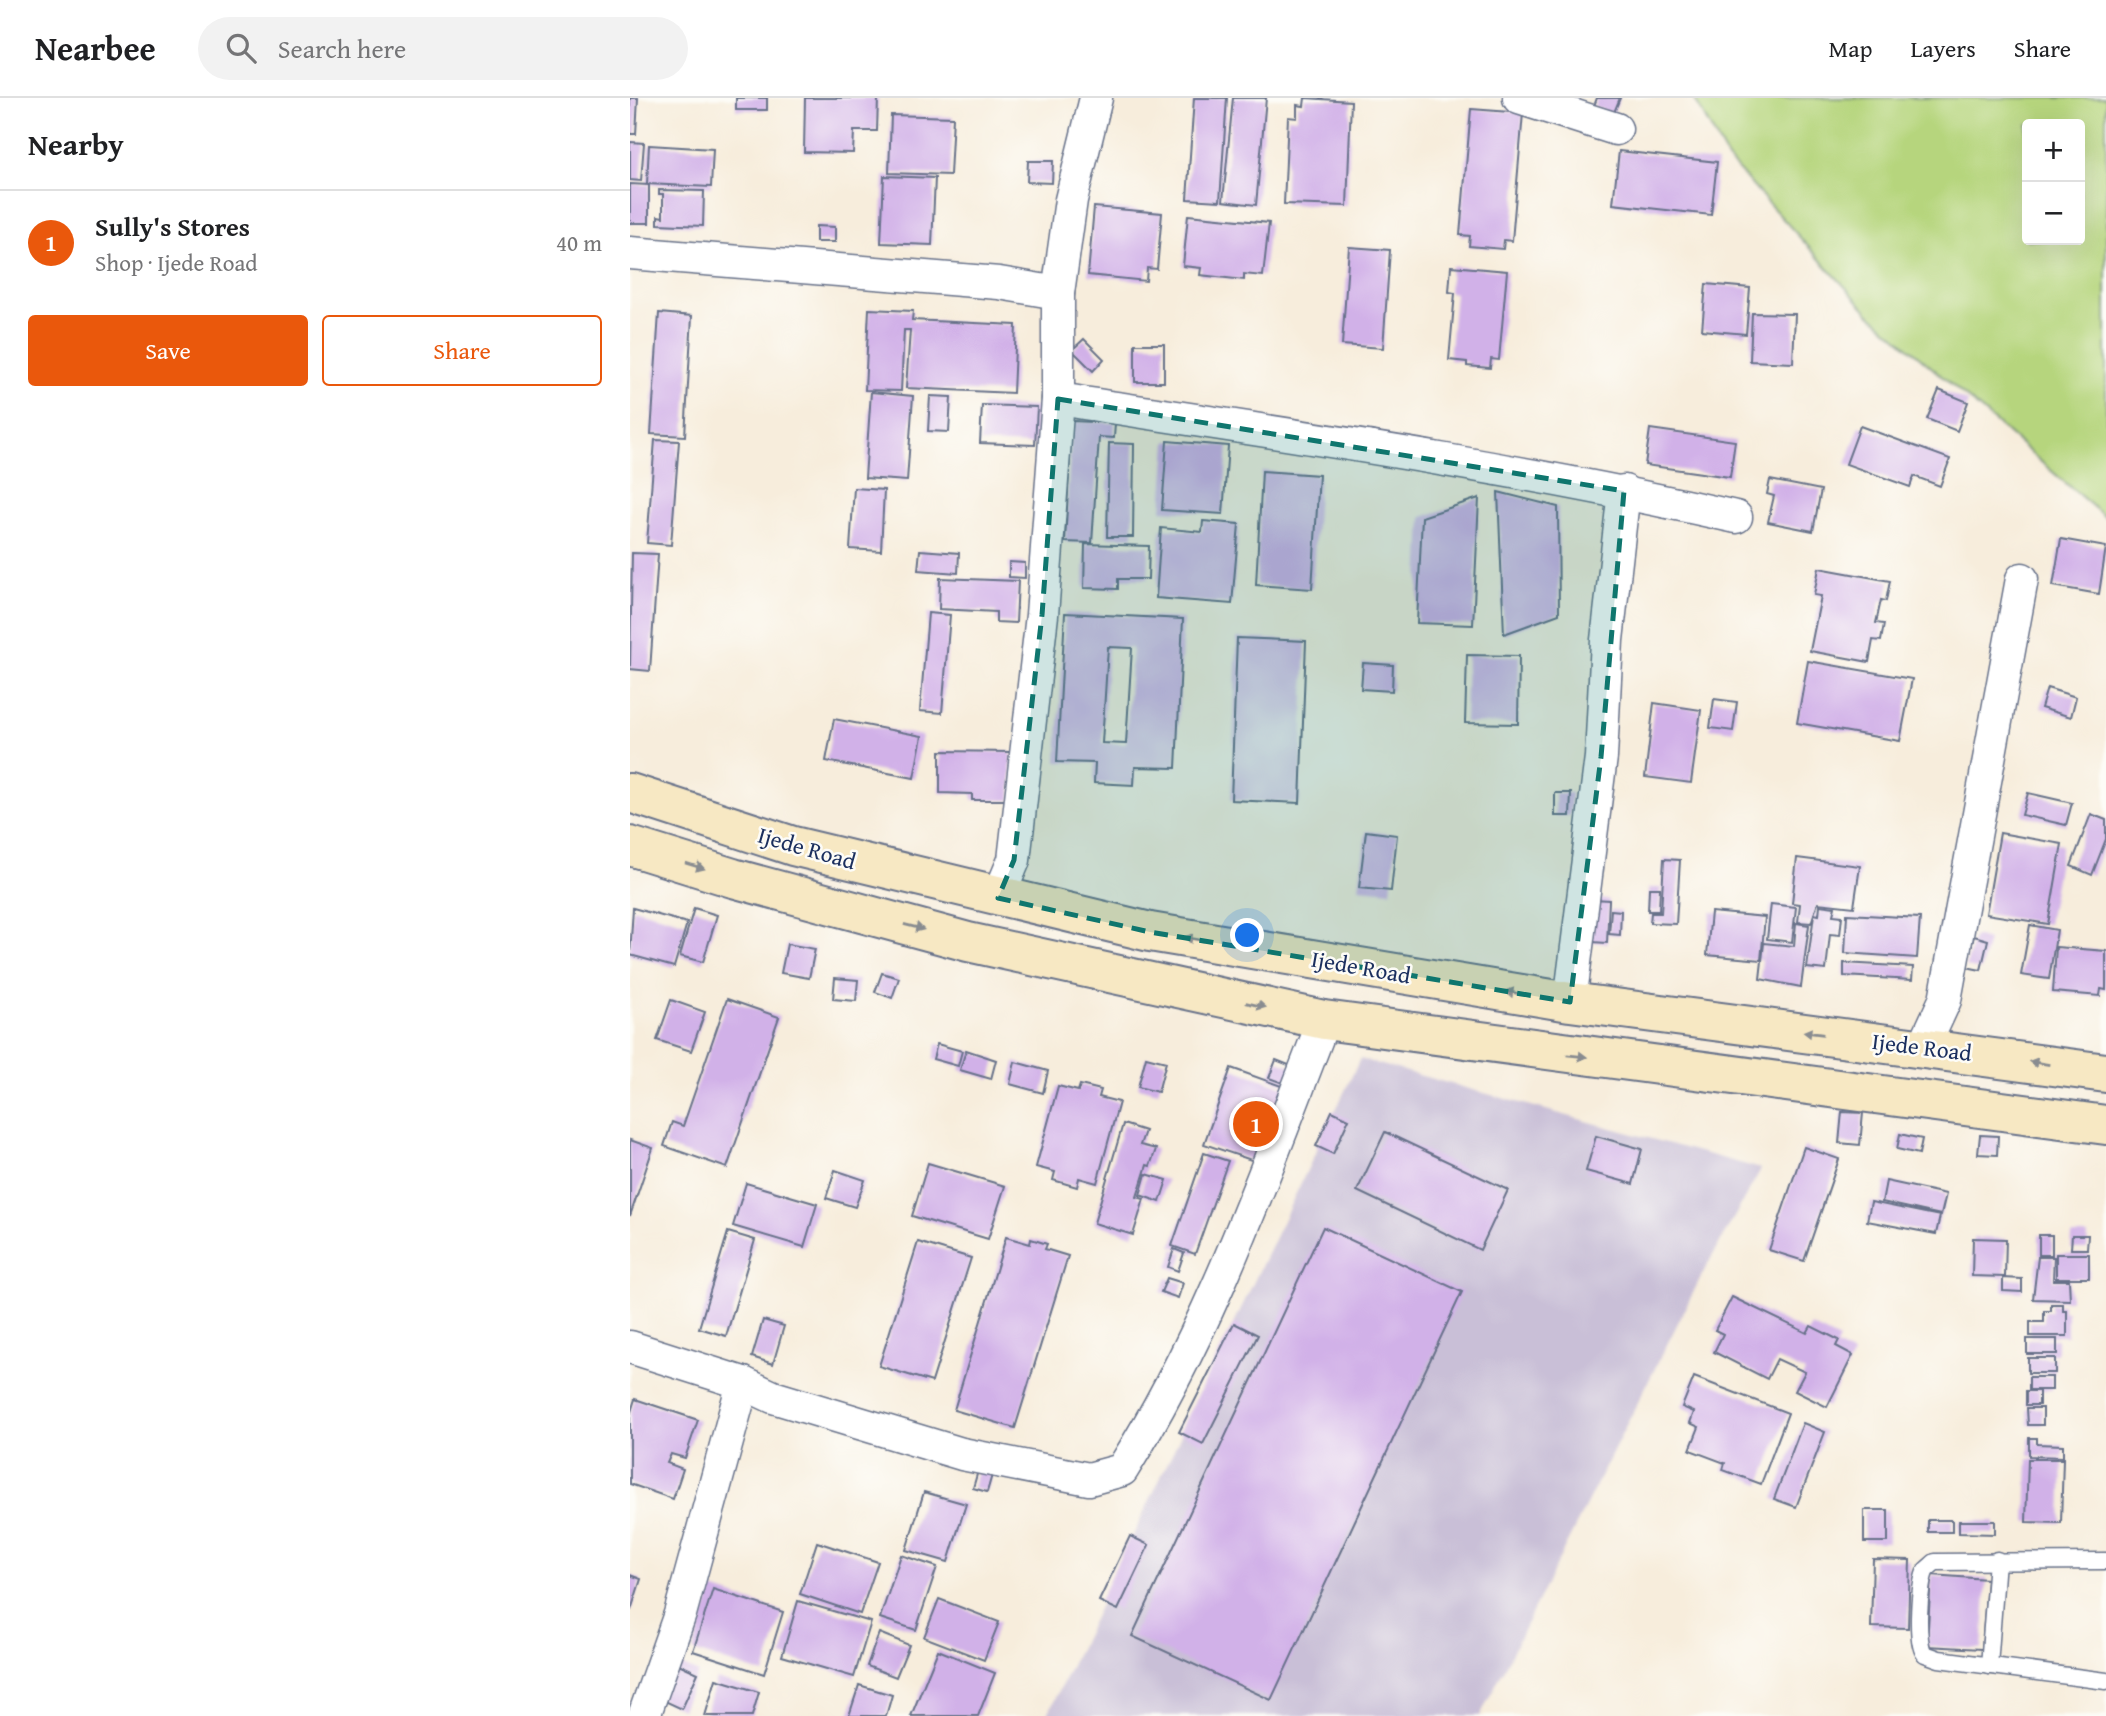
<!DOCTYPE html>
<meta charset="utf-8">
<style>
:root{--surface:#fff;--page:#f2f2f2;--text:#202124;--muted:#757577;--line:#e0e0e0;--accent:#ea580c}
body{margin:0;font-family:"Gentium Book Plus",serif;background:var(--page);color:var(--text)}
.controls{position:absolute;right:21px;top:21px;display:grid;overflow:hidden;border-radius:7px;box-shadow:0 7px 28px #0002}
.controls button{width:63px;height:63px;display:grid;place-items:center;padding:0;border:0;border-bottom:2px solid var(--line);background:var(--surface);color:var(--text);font:35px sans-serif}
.you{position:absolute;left:618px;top:838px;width:24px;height:24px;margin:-18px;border:5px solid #fff;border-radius:50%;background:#1a73e8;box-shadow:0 0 0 10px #1a73e833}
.badge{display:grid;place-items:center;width:46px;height:46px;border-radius:50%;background:var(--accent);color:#fff;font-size:23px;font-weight:700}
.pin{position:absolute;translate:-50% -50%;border:4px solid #fff;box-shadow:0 2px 7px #0006}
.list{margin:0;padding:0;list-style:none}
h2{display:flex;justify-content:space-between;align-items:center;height:91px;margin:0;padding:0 28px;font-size:30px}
h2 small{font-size:23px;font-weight:400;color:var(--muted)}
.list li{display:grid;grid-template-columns:46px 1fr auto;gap:21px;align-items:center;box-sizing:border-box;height:105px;padding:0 28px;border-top:2px solid var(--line)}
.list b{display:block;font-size:26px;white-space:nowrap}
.list p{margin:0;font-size:23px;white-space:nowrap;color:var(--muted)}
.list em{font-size:23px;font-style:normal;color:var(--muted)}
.actions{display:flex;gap:14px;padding:21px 28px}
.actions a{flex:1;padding:16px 0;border:2px solid var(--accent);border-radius:7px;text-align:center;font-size:24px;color:var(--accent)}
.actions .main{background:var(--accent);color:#fff}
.icon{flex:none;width:38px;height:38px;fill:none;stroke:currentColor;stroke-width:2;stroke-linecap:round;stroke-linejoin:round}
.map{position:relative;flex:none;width:1476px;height:1618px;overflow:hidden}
header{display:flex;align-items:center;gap:42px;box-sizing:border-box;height:98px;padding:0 35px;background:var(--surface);border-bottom:2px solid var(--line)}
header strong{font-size:33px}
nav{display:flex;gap:38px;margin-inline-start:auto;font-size:24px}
.search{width:490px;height:63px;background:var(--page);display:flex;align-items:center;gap:18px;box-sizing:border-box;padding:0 24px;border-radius:38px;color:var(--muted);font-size:26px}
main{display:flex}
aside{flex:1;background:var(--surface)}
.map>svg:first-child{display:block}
.industrial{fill:#c9bfd7}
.green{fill:#b6d57d;stroke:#68826e;stroke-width:2;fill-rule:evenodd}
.building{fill:#d1b1e8;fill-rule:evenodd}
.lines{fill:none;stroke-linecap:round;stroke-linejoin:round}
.service-casing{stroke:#68728a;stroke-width:19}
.minor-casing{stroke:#68728a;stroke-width:35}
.secondary-casing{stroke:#68728a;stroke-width:42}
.service{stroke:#fff;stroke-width:16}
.minor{stroke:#fff;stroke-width:32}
.secondary{stroke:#f7e8c3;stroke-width:38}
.oneway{fill:#898c90}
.marked{fill:#0f766e;fill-opacity:0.2;stroke:#0f766e;stroke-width:5;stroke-dasharray:14 9;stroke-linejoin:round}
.labels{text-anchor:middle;stroke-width:5;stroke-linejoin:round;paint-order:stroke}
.street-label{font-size:23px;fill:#1b2f5e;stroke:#fdfcf7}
</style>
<header>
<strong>Nearbee</strong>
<div class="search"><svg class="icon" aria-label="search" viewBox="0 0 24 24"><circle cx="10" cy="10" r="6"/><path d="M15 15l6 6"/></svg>Search here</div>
<nav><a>Map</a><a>Layers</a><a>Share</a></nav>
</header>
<main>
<aside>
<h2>Nearby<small></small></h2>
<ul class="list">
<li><span class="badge">1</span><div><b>Sully's Stores</b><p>Shop · Ijede Road</p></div><em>40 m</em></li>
</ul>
<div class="actions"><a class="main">Save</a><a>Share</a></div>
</aside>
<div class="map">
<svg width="1476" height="1618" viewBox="0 0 1476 1618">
<rect width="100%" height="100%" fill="#fdfcf7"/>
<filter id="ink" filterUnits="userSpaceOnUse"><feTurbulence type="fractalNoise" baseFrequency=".0143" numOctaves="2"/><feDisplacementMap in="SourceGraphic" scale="14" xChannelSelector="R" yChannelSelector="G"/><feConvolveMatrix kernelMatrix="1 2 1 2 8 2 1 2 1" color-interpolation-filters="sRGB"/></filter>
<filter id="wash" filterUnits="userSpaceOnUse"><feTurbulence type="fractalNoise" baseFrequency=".00686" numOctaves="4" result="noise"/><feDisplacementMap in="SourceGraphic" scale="28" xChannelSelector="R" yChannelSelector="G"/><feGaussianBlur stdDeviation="1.57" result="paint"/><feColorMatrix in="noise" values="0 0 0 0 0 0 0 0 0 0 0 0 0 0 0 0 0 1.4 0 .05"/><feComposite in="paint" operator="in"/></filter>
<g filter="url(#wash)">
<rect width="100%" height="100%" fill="#f7eddc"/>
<path class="industrial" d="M730,961L1131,1071L1074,1173L850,1618H417Z"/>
<path class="green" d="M1064,0H1476V420L1240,216L1098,61ZM1397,26H1450V142H1397Z"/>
<g id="blocks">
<g class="building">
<path d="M0,0H8L6,36H0Z"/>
<rect x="106" y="0" width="31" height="12"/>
<path d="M175,0H248L247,33H224L223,55L174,54Z"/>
<path d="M564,0H597L590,103L557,101Z"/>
<path d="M603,0H636L626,107L593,103Z"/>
<path d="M675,0L721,3L717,108L654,106L658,19L667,20V7L674,8Z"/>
<path d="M967,0H990L983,17L964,8Z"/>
<path d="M841,11L893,15L882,143L874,142L873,151L839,148L840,138L830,137Z"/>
<path d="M261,17L323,19L320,77L259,75Z"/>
<path d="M0,44L14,45L11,83L0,82Z"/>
<path d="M19,47L83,51L81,89L17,86Z"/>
<path d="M989,53L1087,64L1081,117L983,106Z"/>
<path d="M398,63H423L422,85L397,84Z"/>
<path d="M254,78L305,80L302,147L251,145Z"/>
<path d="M0,86L19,87V125H0Z"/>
<path d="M29,92L74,93L73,128L28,126V118L33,119V96H29Z"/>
<path d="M464,109L532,115L527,171L517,170L516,183L458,177Z"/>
<path d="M558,117L639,125L633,178L614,176V182L570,177L571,170L553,168Z"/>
<path d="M186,128L205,129V144H186Z"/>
<path d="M719,149L760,152L753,250L712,247Z"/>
<path d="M821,168L877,173L869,262L861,261L860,270L837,268V264L819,262L825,195L819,194Z"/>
<path d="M1076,186L1120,190L1116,236L1072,232Z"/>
<path d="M239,211L283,213L282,222L386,227L383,295L276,290L280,232H274L271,293L235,292Z"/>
<path d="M29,215L62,218L55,338L21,336Z"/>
<path d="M1122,215L1165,216L1163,265L1120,263Z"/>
<path d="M454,241L474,261L463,273L442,252Z"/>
<rect x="505" y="246" width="29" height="38"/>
<path d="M1309,292L1338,304L1327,333L1297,321Z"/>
<path d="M241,294L283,298L277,383L235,380Z"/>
<path d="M300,298L321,299L319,334L298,333Z"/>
<path d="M352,307L407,309L405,347L350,345Z"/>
<path d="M442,323L485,325L484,340L469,339L462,445L435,444Z"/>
<path d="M1230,328L1320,361L1310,388L1284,378L1280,389L1216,366Z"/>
<path d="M1020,331L1105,343L1100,379L1015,367Z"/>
<path d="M25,342L49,343L41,447L17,445Z"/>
<path d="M537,343L598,348L593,416L532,412Z"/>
<path d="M479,345L504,346L503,439H477Z"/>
<path d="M632,373L689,377L682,491L626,487Z"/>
<path d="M1140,382L1191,392L1183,433L1138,424L1144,398L1137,396Z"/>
<path d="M224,390L254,392L251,453L220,451Z"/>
<path d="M868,394L928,409L929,516L874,536Z"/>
<path d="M849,400L843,527L787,525L792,419Z"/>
<path d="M573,423L609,426L602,506L526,500L531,430L572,434Z"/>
<path d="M1431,441L1476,449L1469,496L1423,488Z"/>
<path d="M455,446L519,448L518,481H488V491L454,490Z"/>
<path d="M290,452L329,455L328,475L288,472Z"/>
<path d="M2,455L28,456L20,573L0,571Z"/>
<path d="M379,464L395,465V480L379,479Z"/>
<path d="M1189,470L1260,483L1256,503L1251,502L1246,525L1254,526L1251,543L1243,542L1239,564L1180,553L1191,498L1184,497Z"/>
<path d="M310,480L388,483L386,525L366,524V514L309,511Z"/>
<path d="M298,515L320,517L312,615L290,613Z"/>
<path d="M435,515L553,521L546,670L505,669L504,687L464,685L465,665L427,664ZM478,549L502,550L496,646L472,645Z"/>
<path d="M607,540L676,543L670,705L601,702Z"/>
<path d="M837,557L889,558L888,626L835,625Z"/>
<path d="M1178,563L1282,581L1270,643L1167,625Z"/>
<path d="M733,565L763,567L762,593L731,591Z"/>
<path d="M1417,590L1446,599L1441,619L1411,610Z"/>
<path d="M1084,601L1107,604L1103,633L1080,630Z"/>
<path d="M1024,605L1071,612L1061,685L1015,679Z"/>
<path d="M204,621L292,638L284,680L196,663Z"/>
<path d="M310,653L381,654V702H342V696L310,695Z"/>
<path d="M925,695H941L940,718H925Z"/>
<path d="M1398,695L1442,705L1436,727L1392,717Z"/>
<path d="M1461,716L1476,722V741L1462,777L1441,768Z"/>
<path d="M736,733L767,737L761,793L729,790Z"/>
<path d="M1370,735L1432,746L1418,826L1356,816Z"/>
<path d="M1167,760L1230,768L1224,809L1188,805L1181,825L1168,824L1170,806L1162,805Z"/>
<path d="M1034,761L1050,762L1046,826L1020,825L1021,815H1031Z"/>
<path d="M1019,790H1030L1029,813H1018Z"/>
<path d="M964,801L979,802L977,845L962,844Z"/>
<path d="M1141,806L1166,809L1162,844L1137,841Z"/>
<path d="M1190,807L1205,809L1203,817L1212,818L1210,837L1200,836L1196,872L1177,870L1184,816L1189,817Z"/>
<path d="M3,810L57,825L44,869L0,857Z"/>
<path d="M64,810L87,817L73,864L50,858Z"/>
<path d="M981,812L991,813L990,837L979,836Z"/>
<path d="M1081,814L1135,819L1131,862L1077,857Z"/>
<path d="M1217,816L1290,820L1287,860L1215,855Z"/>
<path d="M1166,825L1179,827L1171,889L1130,881L1134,845L1164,848Z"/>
<path d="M1400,827L1427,832L1419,881L1391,877Z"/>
<path d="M1344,838L1358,842L1351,872L1336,869Z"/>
<path d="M157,846L185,851L179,880L151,875Z"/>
<path d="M1426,849L1476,853V892L1471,891L1470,898L1423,894Z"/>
<path d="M1214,865L1283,869L1282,882L1214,878Z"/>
<path d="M252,875L269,880L262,900L245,894Z"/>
<path d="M205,880L228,882L226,903L203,901Z"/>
<path d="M97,901L149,919L97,1070L34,1048L42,1024L53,1028Z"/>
<path d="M41,902L75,914L61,953L27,942Z"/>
<path d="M307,946L332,953L328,968L303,961Z"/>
<path d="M336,952L366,962L361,981L330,972Z"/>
<path d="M516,959L536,964L528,994L508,989Z"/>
<path d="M646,962L664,969L658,987L639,980Z"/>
<path d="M385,964L418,973L413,995L380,986Z"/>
<path d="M601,970L657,990L630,1065L574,1046Z"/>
<path d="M450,987L471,992L469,999L489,1004L467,1085L449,1080L447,1089L423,1082L425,1074L406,1069L428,988L448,993Z"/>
<path d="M702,1013L719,1021L703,1056L686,1048Z"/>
<path d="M1212,1014L1233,1015L1230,1047L1209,1045Z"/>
<path d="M493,1026L515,1033L510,1047L526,1051L520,1068L517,1067L507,1099L514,1101L503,1137L464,1125Z"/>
<path d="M755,1034L878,1092L850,1152L727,1093Z"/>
<path d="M1270,1036L1292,1041L1289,1056L1267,1051Z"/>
<path d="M1350,1037L1368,1038L1367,1057L1348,1056Z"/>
<path d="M966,1038L1012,1051L1003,1086L956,1073Z"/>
<path d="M0,1042L23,1050L0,1118Z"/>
<path d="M1174,1049L1209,1061L1174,1163L1139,1152Z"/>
<path d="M574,1055L598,1063L565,1156L542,1148Z"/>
<path d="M298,1065L375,1088L358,1141L282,1118Z"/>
<path d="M205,1072L235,1082L225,1109L196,1100Z"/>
<path d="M516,1076L537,1082L530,1104L510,1097Z"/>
<path d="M1256,1083L1316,1096L1311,1117L1252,1104Z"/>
<path d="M116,1085L187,1106L174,1149L103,1128Z"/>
<path d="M1241,1104L1310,1118L1306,1136L1237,1123Z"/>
<path d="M693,1129L832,1194L641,1602L502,1538Z"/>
<path d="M98,1134L125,1142L96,1238L69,1230Z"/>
<rect x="1409" y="1137" width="13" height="20"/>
<path d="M1442,1137H1458L1457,1151H1441Z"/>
<path d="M376,1139L400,1146L401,1141L417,1146L415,1151L438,1158L385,1330L324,1312Z"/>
<path d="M1343,1140L1376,1141L1375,1179L1342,1178Z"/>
<path d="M288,1144L341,1160L302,1284L249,1268Z"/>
<path d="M544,1151L554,1155L548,1173L538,1169Z"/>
<rect x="1426" y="1156" width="33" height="24"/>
<path d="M1408,1159H1424L1423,1182H1439L1440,1202L1403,1201Z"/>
<path d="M537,1180L553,1185L548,1200L531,1194Z"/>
<path d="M1373,1180L1392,1181V1194L1373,1193Z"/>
<path d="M1102,1199L1177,1235L1181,1228L1209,1242L1206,1248L1223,1257L1197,1309L1165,1293L1175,1274L1147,1261L1137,1281L1084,1254L1093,1236L1085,1232Z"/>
<path d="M1421,1206H1433V1213H1437V1238H1400V1224H1414V1213H1421Z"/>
<path d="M133,1222L154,1228L143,1266L122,1259Z"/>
<path d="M604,1225L628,1237L573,1346L549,1334Z"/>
<rect x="1397" y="1241" width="30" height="15"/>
<rect x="1398" y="1260" width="27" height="15"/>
<path d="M1064,1279L1158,1315L1131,1386L1093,1372L1095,1365L1060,1352L1069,1329L1060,1325L1064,1314L1052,1309Z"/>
<rect x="1399" y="1279" width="23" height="13"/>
<rect x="1396" y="1293" width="13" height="14"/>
<path d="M5,1301L68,1322L55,1360L41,1356L37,1365L53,1371L43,1401L0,1386V1317Z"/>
<path d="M1397,1310H1413V1327H1398Z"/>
<path d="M1173,1325L1195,1334L1166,1409L1144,1401Z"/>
<path d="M1399,1340H1407V1346L1433,1347V1359L1399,1358Z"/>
<path d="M1398,1361H1433L1431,1425L1396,1424Z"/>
<path d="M350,1366L364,1370L357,1394L343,1390Z"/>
<path d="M294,1394L336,1406L318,1464L276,1452Z"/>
<rect x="1234" y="1412" width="24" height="32"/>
<rect x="1298" y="1422" width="24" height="12"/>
<path d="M1329,1423H1365V1436L1329,1435Z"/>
<path d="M500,1438L519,1447L488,1512L469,1503Z"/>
<path d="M187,1444L248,1464L230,1516L170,1496Z"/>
<path d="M271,1457L307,1469L286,1532L250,1520Z"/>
<path d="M1243,1461L1280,1462L1278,1530L1241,1529Z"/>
<path d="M0,1477L11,1481L1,1512H0Z"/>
<path d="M1301,1477L1357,1481L1352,1551L1297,1548Z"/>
<path d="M83,1491L153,1514L134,1576L63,1553Z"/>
<path d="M309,1501L369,1524L354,1562L294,1539Z"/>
<path d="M168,1503L241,1524L224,1579L152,1558Z"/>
<path d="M249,1535L279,1547L266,1579L237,1568Z"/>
<path d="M308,1552L365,1575L348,1618H281Z"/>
<path d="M40,1562L68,1575L52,1611L24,1598Z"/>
<path d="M86,1581L129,1594L122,1618H75Z"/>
<path d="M229,1587L262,1597L256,1618H219Z"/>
</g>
</g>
</g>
<g filter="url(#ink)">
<use href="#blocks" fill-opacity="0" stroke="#68728a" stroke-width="2"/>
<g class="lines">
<defs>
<g id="service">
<path d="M1476,1463L1305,1464C1303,1466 1298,1470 1296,1472C1289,1484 1285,1547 1295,1556L1309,1561L1476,1583"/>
<path d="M1359,1568L1367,1462"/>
</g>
<g id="minor">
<path d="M889,0L986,31"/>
<path d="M0,155L369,185L428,195"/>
<path d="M428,301C655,336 882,368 1106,419"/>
<path d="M368,800L384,762L412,517L428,301V195L441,102L466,0"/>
<path d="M940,904L971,659L977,542L994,393"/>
<path d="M1293,950L1315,902L1392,481"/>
<path d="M0,1249L113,1285L143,1299L332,1356L459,1381L492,1372C580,1232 634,1076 694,922"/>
<path d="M14,1618L50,1516L113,1285"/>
</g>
<g id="secondary">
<path d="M0,695L163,748L520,834L940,904L1476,975"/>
<path d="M0,748L103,780L338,844L694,922L1476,1027"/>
</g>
</defs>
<use href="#service" class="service-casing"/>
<use href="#minor" class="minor-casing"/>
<use href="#secondary" class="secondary-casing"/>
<use href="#service" class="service"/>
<use href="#minor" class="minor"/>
<use href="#secondary" class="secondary"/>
</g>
<defs><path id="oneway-solid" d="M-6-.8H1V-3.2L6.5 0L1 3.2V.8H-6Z" transform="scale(1.75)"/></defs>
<g class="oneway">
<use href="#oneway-solid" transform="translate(65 768) rotate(17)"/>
<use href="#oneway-solid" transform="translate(284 829) rotate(15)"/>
<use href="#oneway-solid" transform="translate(564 841) rotate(-170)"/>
<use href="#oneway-solid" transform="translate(885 895) rotate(-170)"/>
<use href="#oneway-solid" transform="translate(626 907) rotate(13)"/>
<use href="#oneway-solid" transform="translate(1183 935) rotate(-172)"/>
<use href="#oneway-solid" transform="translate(947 958) rotate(6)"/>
<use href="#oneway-solid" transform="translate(1409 965) rotate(-171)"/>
</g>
</g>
<path class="marked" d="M428,301L994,393L971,659L940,904L520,834L368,800L384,762L412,517Z"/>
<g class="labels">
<g class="street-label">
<text transform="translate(177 750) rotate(16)" y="8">Ijede Road</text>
<text transform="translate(731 869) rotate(10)" y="8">Ijede Road</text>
<text transform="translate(1292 949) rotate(7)" y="8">Ijede Road</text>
</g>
</g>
</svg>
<div class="controls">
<button>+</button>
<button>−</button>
</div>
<div class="you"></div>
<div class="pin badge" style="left:626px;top:1026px">1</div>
</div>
</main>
